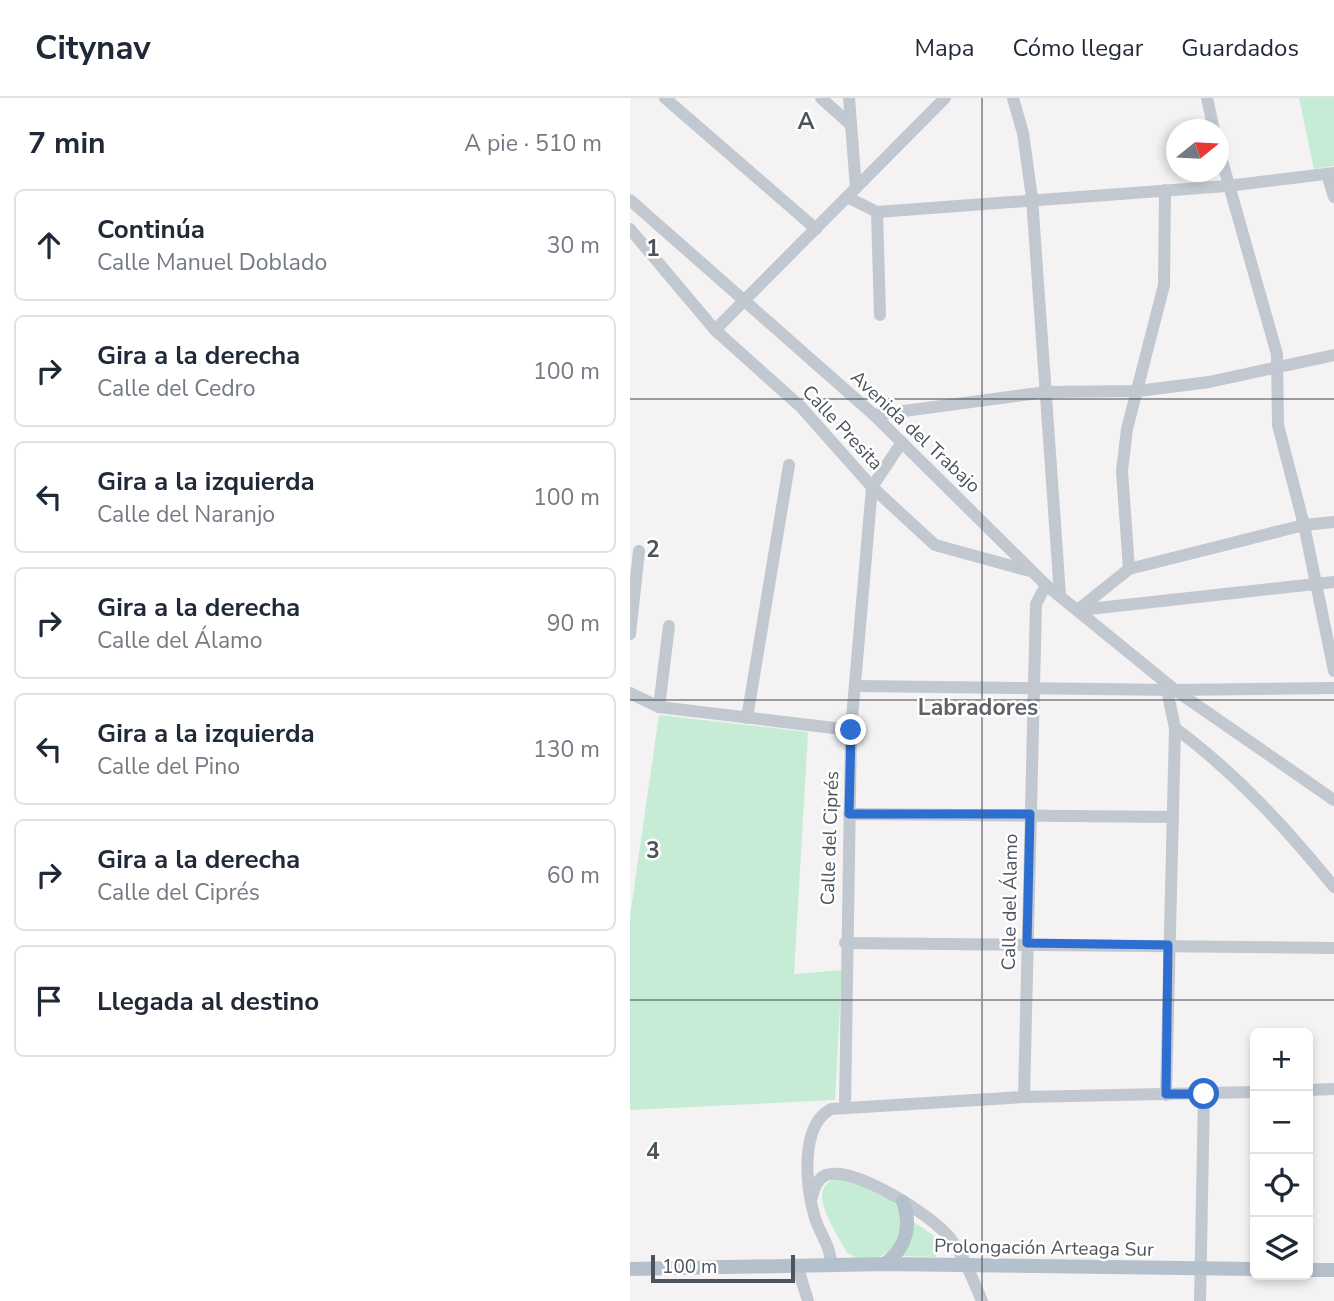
<!DOCTYPE html>
<html lang="es">
<meta charset="utf-8">
<style>
:root{--surface:#fff;--page:#f6f6f7;--text:#1f2937;--muted:#747a83;--line:#e0e1e3}
body{margin:0;font-family:"Nunito Sans",sans-serif;background:var(--page);color:var(--text)}
.controls{position:absolute;right:21px;bottom:21px;display:grid;overflow:hidden;border-radius:10px;box-shadow:0 4px 10px #0003}
.controls button{width:63px;height:63px;display:grid;place-items:center;padding:0;border:0;border-bottom:2px solid var(--line);background:var(--surface);color:var(--text);font:35px sans-serif}
.compass{position:absolute;left:536px;top:21px;width:63px;height:63px;border-radius:50%;background:var(--surface);box-shadow:0 4px 10px #0003;rotate:72deg}
.scale{position:absolute;left:21px;bottom:18px;width:144px;box-sizing:border-box;padding-left:7px;border:4px solid #4c545d;border-top:0;font-size:19px;line-height:24px;white-space:nowrap;color:#4c545d;-webkit-text-stroke:5px #fff;paint-order:stroke}
.stop{position:absolute;width:21px;height:21px;margin:-16px;border:5px solid #2e6ed1;border-radius:50%;background:#fff}
.stop.end{background:#2e6ed1;border-color:#fff;box-shadow:0 2px 7px #0008}
.list{margin:0;padding:0;list-style:none}
h2{display:flex;justify-content:space-between;align-items:center;height:91px;margin:0;padding:0 28px;font-size:30px}
h2 small{font-size:23px;font-weight:400;color:var(--muted)}
.list li{display:grid;grid-template-columns:46px 1fr auto;gap:21px;align-items:center;box-sizing:border-box;height:112px;margin:0 14px 14px;padding:0 14px;border:2px solid var(--line);border-radius:10px}
.list b{display:block;font-size:26px;white-space:nowrap}
.list p{margin:0;font-size:23px;white-space:nowrap;color:var(--muted)}
.list em{font-size:23px;font-style:normal;color:var(--muted)}
.icon{flex:none;width:38px;height:38px;fill:none;stroke:currentColor;stroke-width:2;stroke-linecap:round;stroke-linejoin:round}
.map{position:relative;flex:none;width:704px;height:1203px;overflow:hidden}
header{display:flex;align-items:center;gap:42px;box-sizing:border-box;height:98px;padding:0 35px;background:var(--surface);border-bottom:2px solid var(--line)}
header strong{font-size:33px}
nav{display:flex;gap:38px;margin-inline-start:auto;font-size:24px}
main{display:flex}
aside{flex:1;background:var(--surface)}
.map>svg:first-child{display:block}
.green{fill:#c6ecd6}
.lines{fill:none;stroke-linecap:round;stroke-linejoin:round}
.minor{stroke:#c2c8cf;stroke-width:12}
.major{stroke:#b5c0cd;stroke-width:14}
.route{stroke:#2e6ed1;stroke-width:9}
.grid{fill:none;stroke:#4c545d;stroke-width:2;stroke-opacity:0.55}
.labels{text-anchor:middle;stroke-width:5;stroke-linejoin:round;paint-order:stroke}
.street-label{font-size:19px;fill:#4c545d;stroke:#fff}
.quarter-label{font-size:23px;font-weight:bold;fill:#5f6266;stroke:#fff}
.grid-label{font-size:23px;text-anchor:middle;font-weight:bold;fill:#4c545d;stroke:#fff;stroke-width:5;stroke-linejoin:round;paint-order:stroke}
</style>
<header>
<strong>Citynav</strong>
<nav><a>Mapa</a><a>Cómo llegar</a><a>Guardados</a></nav>
</header>
<main>
<aside>
<h2>7 min<small>A pie · 510 m</small></h2>
<ul class="list">
<li><svg class="icon" aria-label="ahead" viewBox="0 0 24 24"><path d="M12 20V5M6 11l6-6 6 6"/></svg><div><b>Continúa</b><p>Calle Manuel Doblado</p></div><em>30 m</em></li>
<li><svg class="icon" aria-label="right" viewBox="0 0 24 24"><path d="M7 20v-9h11M14 6l5 5-5 5"/></svg><div><b>Gira a la derecha</b><p>Calle del Cedro</p></div><em>100 m</em></li>
<li><svg class="icon" aria-label="left" viewBox="0 0 24 24"><path d="M17 20v-9H6M10 6l-5 5 5 5"/></svg><div><b>Gira a la izquierda</b><p>Calle del Naranjo</p></div><em>100 m</em></li>
<li><svg class="icon" aria-label="right" viewBox="0 0 24 24"><path d="M7 20v-9h11M14 6l5 5-5 5"/></svg><div><b>Gira a la derecha</b><p>Calle del Álamo</p></div><em>90 m</em></li>
<li><svg class="icon" aria-label="left" viewBox="0 0 24 24"><path d="M17 20v-9H6M10 6l-5 5 5 5"/></svg><div><b>Gira a la izquierda</b><p>Calle del Pino</p></div><em>130 m</em></li>
<li><svg class="icon" aria-label="right" viewBox="0 0 24 24"><path d="M7 20v-9h11M14 6l5 5-5 5"/></svg><div><b>Gira a la derecha</b><p>Calle del Ciprés</p></div><em>60 m</em></li>
<li><svg class="icon" aria-label="arrive" viewBox="0 0 24 24"><path d="M6 21V4h12l-3 4 3 4H6"/></svg><div><b>Llegada al destino</b></div></li>
</ul>
</aside>
<div class="map">
<svg width="704" height="1203" viewBox="0 0 704 1203">
<rect width="100%" height="100%" fill="#f4f2f2"/>
<g class="green">
<path d="M669,0H704V68L684,71Z"/>
<path d="M29,617L178,634L164,876L212,872L205,1002L0,1012V818Z"/>
<path d="M211,1080C226,1086 248,1091 261,1102C292,1131 255,1177 217,1155C207,1134 170,1086 211,1080Z"/>
<path d="M284,1124L307,1140L306,1159L273,1158L282,1142Z"/>
</g>
<g class="lines">
<g class="minor">
<path d="M35,0L186,131"/>
<path d="M191,0L221,27"/>
<path d="M219,0L226,90"/>
<path d="M383,0L393,35L402,100L430,497"/>
<path d="M577,0L584,32"/>
<path d="M589,52L647,256L648,327L674,427L704,573"/>
<path d="M697,76L704,99"/>
<path d="M217,99L247,114L597,88L704,75"/>
<path d="M0,102L244,317L416,487L545,592L704,702"/>
<path d="M247,114L250,217"/>
<path d="M0,131L85,232L171,309L242,389L305,447L400,473"/>
<path d="M85,232L315,0"/>
<path d="M244,317L416,294L508,293L579,284L704,257"/>
<path d="M499,471L492,373L497,331L534,187L535,92"/>
<path d="M449,511L499,471L674,427L704,424"/>
<path d="M450,512L704,484"/>
<path d="M0,536L9,453"/>
<path d="M226,588L545,592L704,590"/>
<path d="M0,595L29,609L221,632"/>
<path d="M29,609L39,528"/>
<path d="M117,620L159,367"/>
<path d="M545,630C607,676 656,730 704,789"/>
<path d="M219,716L543,719"/>
<path d="M215,845L704,850"/>
<path d="M678,992L704,991"/>
<path d="M536,997L545,630L537,592"/>
<path d="M394,999L406,506L416,487"/>
<path d="M215,1009L221,632L242,389L272,344"/>
<path d="M182,1099C184,1090 187,1081 196,1077C224,1067 303,1118 320,1140C334,1158 343,1182 352,1203"/>
<path d="M201,1166C201,1149 190,1136 185,1120C176,1090 169,1028 201,1011L394,999L625,994"/>
<path d="M167,1167L178,1203"/>
<path d="M570,1203L574,996"/>
</g>
<g class="major">
<path d="M255,1166C276,1150 282,1129 273,1104"/>
<path d="M0,1171L255,1166L625,1171"/>
<path d="M678,1172H704"/>
</g>
</g>
<g class="lines">
<path class="route" d="M221,632L219,716H400L397,845L538,847L536,996H574"/>
</g>
<path class="grid" d="M352,0V1203M0,301H704M0,602H704M0,902H704"/>
<g class="labels">
<g class="street-label">
<text transform="translate(213 329) rotate(47)" y="7">Calle Presita</text>
<text transform="translate(286 333) rotate(43)" y="7">Avenida del Trabajo</text>
<text transform="translate(199 740) rotate(-88)" y="7">Calle del Ciprés</text>
<text transform="translate(379 804) rotate(-89)" y="7">Calle del Álamo</text>
<text transform="translate(414 1149) rotate(1)" y="7">Prolongación Arteaga Sur</text>
</g>
<g class="quarter-label">
<text x="348" y="617">Labradores</text>
</g>
</g>
<g class="grid-label">
<text x="176" y="31">A</text>
<text x="23" y="158">1</text>
<text x="23" y="459">2</text>
<text x="23" y="760">3</text>
<text x="23" y="1061">4</text>
</g>
</svg>
<div class="controls">
<button>+</button>
<button>−</button>
<button><svg class="icon" aria-label="locate" viewBox="0 0 24 24"><circle cx="12" cy="12" r="6"/><path d="M12 2v4M12 18v4M2 12h4M18 12h4"/></svg></button>
<button><svg class="icon" aria-label="layers" viewBox="0 0 24 24"><path d="M12 4l9 5-9 5-9-5zM3 14l9 5 9-5"/></svg></button>
</div>
<svg class="compass" viewBox="-18 -18 36 36"><path d="M0-13l5 13h-10z" fill="#e53935"/><path d="M0 13l5-13h-10z" fill="#747a83"/></svg>
<div class="scale">100 m</div>
<div class="stop" style="left:574px;top:996px"></div>
<div class="stop end" style="left:221px;top:632px"></div>
</div>
</main>
